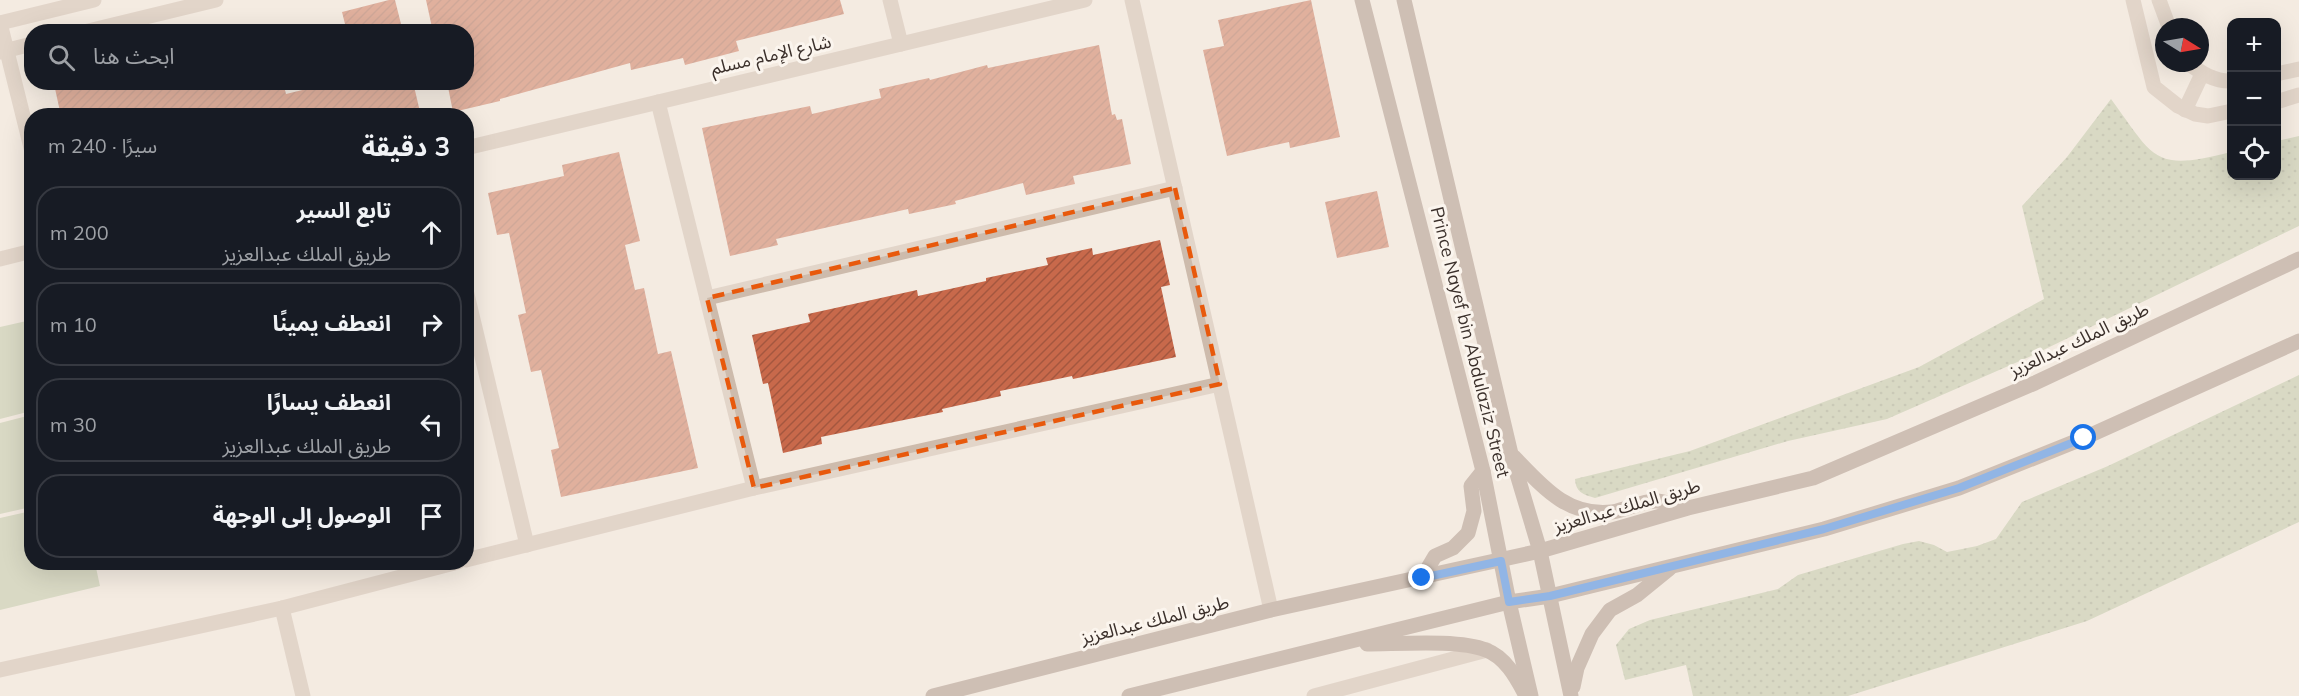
<!DOCTYPE html>
<html lang="ar">
<meta charset="utf-8">
<style>
:root{--surface:#171b24;--page:#242831;--text:#f1f3f6;--muted:#9ea1a6;--line:#363941}
body{margin:0;font-family:Mulish,"Noto Sans Arabic",sans-serif;background:var(--page);color:var(--text);direction:rtl}
.controls{position:absolute;right:18px;top:18px;display:grid;overflow:hidden;border-radius:12px;box-shadow:0 6px 24px #0002}
.controls button{width:54px;height:54px;display:grid;place-items:center;padding:0;border:0;border-bottom:2px solid var(--line);background:var(--surface);color:var(--text);font:30px sans-serif}
.compass{position:absolute;left:2155px;top:18px;width:54px;height:54px;border-radius:50%;background:var(--surface);box-shadow:0 6px 24px #0002;rotate:101deg}
.stop{position:absolute;width:18px;height:18px;margin:-14px;border:4px solid #1a73e8;border-radius:50%;background:#fff}
.stop.end{background:#1a73e8;border-color:#fff;box-shadow:0 2px 6px #0008}
.list{margin:0;padding:0;list-style:none}
h2{display:flex;justify-content:space-between;align-items:center;height:78px;margin:0;padding:0 24px;font-size:26px}
h2 small{font-size:20px;font-weight:400;color:var(--muted)}
.list li{display:grid;grid-template-columns:39px 1fr auto;gap:18px;align-items:center;box-sizing:border-box;height:84px;margin:0 12px 12px;padding:0 12px;border:2px solid var(--line);border-radius:24px}
.list b{display:block;font-size:22px;white-space:nowrap}
.list p{margin:0;font-size:20px;white-space:nowrap;color:var(--muted)}
.list em{font-size:20px;font-style:normal;color:var(--muted)}
.icon{flex:none;width:33px;height:33px;fill:none;stroke:currentColor;stroke-width:2;stroke-linecap:round;stroke-linejoin:round}
.map{position:relative;flex:none;width:2299px;height:696px;overflow:hidden;direction:ltr}
.search{position:absolute;background:var(--surface);box-shadow:0 6px 24px #0002;left:24px;top:24px;width:450px;height:66px;display:flex;align-items:center;gap:15px;box-sizing:border-box;padding:0 21px;border-radius:24px;color:var(--muted);font-size:22px}
.panel{position:absolute;background:var(--surface);box-shadow:0 6px 24px #0002;left:24px;top:108px;width:450px;height:462px;border-radius:24px;direction:rtl}
.map>svg:first-child{display:block}
.grass{fill:url(#grass-dots)}
.park{fill:#b8c4a0}
.building{fill:url(#building-hatch)}
.lines{fill:none;stroke-linecap:round;stroke-linejoin:round}
.minor{stroke:#cdbbac;stroke-width:15}
.secondary{stroke:#a18a7d;stroke-width:15}
.route{stroke:#1a73e8;stroke-width:8}
.marked{fill:none;stroke:#e8590c;stroke-width:4.5;stroke-dasharray:12 8;stroke-linejoin:round}
.labels{text-anchor:middle;stroke-width:6;stroke-linejoin:round;paint-order:stroke}
.street-label{font-size:18px;fill:#3b302b;stroke:#fbf5ee}
</style>
<div class="map">
<svg width="2299" height="696" viewBox="0 0 2299 696">
<defs>
<pattern id="grass-dots" width="8" height="8" patternUnits="userSpaceOnUse" patternTransform="scale(1.5)"><rect width="8" height="8" fill="#b8c4a0"/><path d="M2 2h.1M6 6h.1" fill="none" stroke="#97a083" stroke-width="1.8" stroke-linecap="round"/></pattern>
<pattern id="building-hatch" width="6" height="6" patternUnits="userSpaceOnUse" patternTransform="scale(1.5)"><rect width="6" height="6" fill="#c8694b"/><path d="M-1 1l2-2M0 6l6-6M5 7l2-2" fill="none" stroke="#a4573f"/></pattern>
</defs>
<rect width="100%" height="100%" fill="#f4ebe1"/>
<g class="grass">
<path d="M2111,99C2155,159 2153,172 2231,152L2232,176H2276L2277,141L2299,136V226L2029,357L1887,419L1788,441L1595,498C1582,494 1576,492 1575,479L1690,451L1919,367L2044,299L2022,206L2067,157Z"/>
<path d="M2299,375V522L2087,621L1848,696H1693L1686,665L1625,680L1616,645L1629,629L1650,620L1778,589L1798,575L1903,544L1919,541L1934,545L1947,552L1977,546L1996,539L2022,502L2108,466Z"/>
</g>
<g class="park">
<path d="M31,320V411L0,419V327Z"/>
<path d="M31,415V507L0,514V423Z"/>
<path d="M31,511L32,562L95,563L100,586L0,610V518Z"/>
</g>
<g class="building">
<path d="M389,0H395L403,32H347L342,12Z"/>
<path d="M426,0H840L844,14L736,41L739,51L685,65L683,58L631,70L630,63L500,99V101L453,112L447,82H466V32H433Z"/>
<path d="M1311,0L1340,137L1290,148L1289,142L1227,156L1203,50L1224,46L1218,20Z"/>
<path d="M1099,45L1112,115L1115,114L1117,120L1122,119L1131,164L1073,176L1075,184L1026,195L1023,183L955,201L956,204L909,214L908,209L776,239L778,245L730,256L702,128L810,106L812,114L881,98L879,89L929,78L930,80L987,65L988,68Z"/>
<path d="M63,82H283L286,94L335,82H413L421,116H61L54,84Z"/>
<path d="M619,152L640,241L625,245L635,290L644,288L658,354L671,351L698,468L561,497L551,450L559,448L541,370L531,372L518,315L526,313L509,233L497,235L488,193L564,176L562,165Z"/>
<path d="M1377,191L1389,247L1337,258L1325,202Z"/>
<path d="M1160,240L1170,285L1161,287L1176,357L1073,379L1072,376L1000,391L1001,396L942,409L943,412L821,437L822,444L783,453L768,383L763,384L752,335L810,322L808,314L917,290L918,296L986,281V278L1048,265L1046,258L1092,248L1093,255Z"/>
</g>
<g class="lines">
<g class="minor">
<path d="M890,0L901,44"/>
<path d="M1132,0L1271,610"/>
<path d="M2133,0L2154,87L2178,106L2195,114L2208,116L2232,111"/>
<path d="M2159,0L2169,27"/>
<path d="M0,23L32,152"/>
<path d="M0,23L94,0"/>
<path d="M84,32L216,0"/>
<path d="M0,52L32,44"/>
<path d="M2188,63C2201,73 2215,82 2232,81"/>
<path d="M2276,74L2299,69"/>
<path d="M658,102L754,488"/>
<path d="M2276,102L2299,95"/>
<path d="M2185,110L2202,74"/>
<path d="M466,148L1085,0"/>
<path d="M0,259L32,251"/>
<path d="M466,290L527,545"/>
<path d="M707,298L1175,188"/>
<path d="M466,560L754,488L1220,384"/>
<path d="M282,608L303,696"/>
<path d="M0,670L282,608L458,562"/>
<path d="M1314,696L1487,650"/>
</g>
<g class="secondary">
<path d="M1362,0L1483,471L1509,602L1531,696"/>
<path d="M1404,0L1511,454L1540,551L1571,696"/>
<path d="M1514,457C1542,486 1567,517 1612,512C1627,510 1642,500 1657,501C1666,502 1676,505 1685,507"/>
<path d="M1422,578L1435,556L1453,548L1468,533L1474,511L1471,486L1483,471"/>
<path d="M1367,644C1398,644 1459,639 1486,650C1505,657 1516,677 1525,694"/>
<path d="M1573,687L1577,668L1592,634L1610,610L1637,595L1669,569"/>
<path d="M933,696L1271,610L1540,551L1688,508L1813,478L2035,383L2299,259"/>
<path d="M1129,696L1509,602L1550,596L1824,529L1959,488L2084,438L2299,341"/>
</g>
</g>
<g class="lines">
<path class="route" d="M1422,578L1501,561L1509,602L1550,596L1824,529L1959,488L2084,438"/>
</g>
<path d="M0 0H2299V696H0ZM1175,188L1220,384L754,488L707,298Z" fill="#f4ebe1" fill-opacity=".55" fill-rule="evenodd"/>
<path class="marked" d="M1175,188L1220,384L754,488L707,298Z"/>
<g class="labels">
<g class="street-label">
<text transform="translate(771 55) rotate(-13)" y="6">شارع الإمام مسلم</text>
<text transform="translate(2079 340) rotate(-25)" y="6">طريق الملك عبدالعزيز</text>
<text transform="translate(1470 342) rotate(76)" y="6">Prince Nayef bin Abdulaziz Street</text>
<text transform="translate(1627 506) rotate(-16)" y="6">طريق الملك عبدالعزيز</text>
<text transform="translate(1155 620) rotate(-14)" y="6">طريق الملك عبدالعزيز</text>
</g>
</g>
</svg>
<div class="controls">
<button>+</button>
<button>−</button>
<button><svg class="icon" aria-label="locate" viewBox="0 0 24 24"><circle cx="12" cy="12" r="6"/><path d="M12 2v4M12 18v4M2 12h4M18 12h4"/></svg></button>
</div>
<svg class="compass" viewBox="-18 -18 36 36"><path d="M0-13l5 13h-10z" fill="#e53935"/><path d="M0 13l5-13h-10z" fill="#9ea1a6"/></svg>
<div class="stop" style="left:2084px;top:438px"></div>
<div class="stop end" style="left:1422px;top:578px"></div>
<div class="search"><svg class="icon" aria-label="search" viewBox="0 0 24 24"><circle cx="10" cy="10" r="6"/><path d="M15 15l6 6"/></svg>ابحث هنا</div>
<section class="panel">
<h2>3 دقيقة<small>سيرًا · 240 m</small></h2>
<ul class="list">
<li><svg class="icon" aria-label="ahead" viewBox="0 0 24 24"><path d="M12 20V5M6 11l6-6 6 6"/></svg><div><b>تابع السير</b><p>طريق الملك عبدالعزيز</p></div><em>200 m</em></li>
<li><svg class="icon" aria-label="right" viewBox="0 0 24 24"><path d="M7 20v-9h11M14 6l5 5-5 5"/></svg><div><b>انعطف يمينًا</b></div><em>10 m</em></li>
<li><svg class="icon" aria-label="left" viewBox="0 0 24 24"><path d="M17 20v-9H6M10 6l-5 5 5 5"/></svg><div><b>انعطف يسارًا</b><p>طريق الملك عبدالعزيز</p></div><em>30 m</em></li>
<li><svg class="icon" aria-label="arrive" viewBox="0 0 24 24"><path d="M6 21V4h12l-3 4 3 4H6"/></svg><div><b>الوصول إلى الوجهة</b></div></li>
</ul>
</section>
</div>
